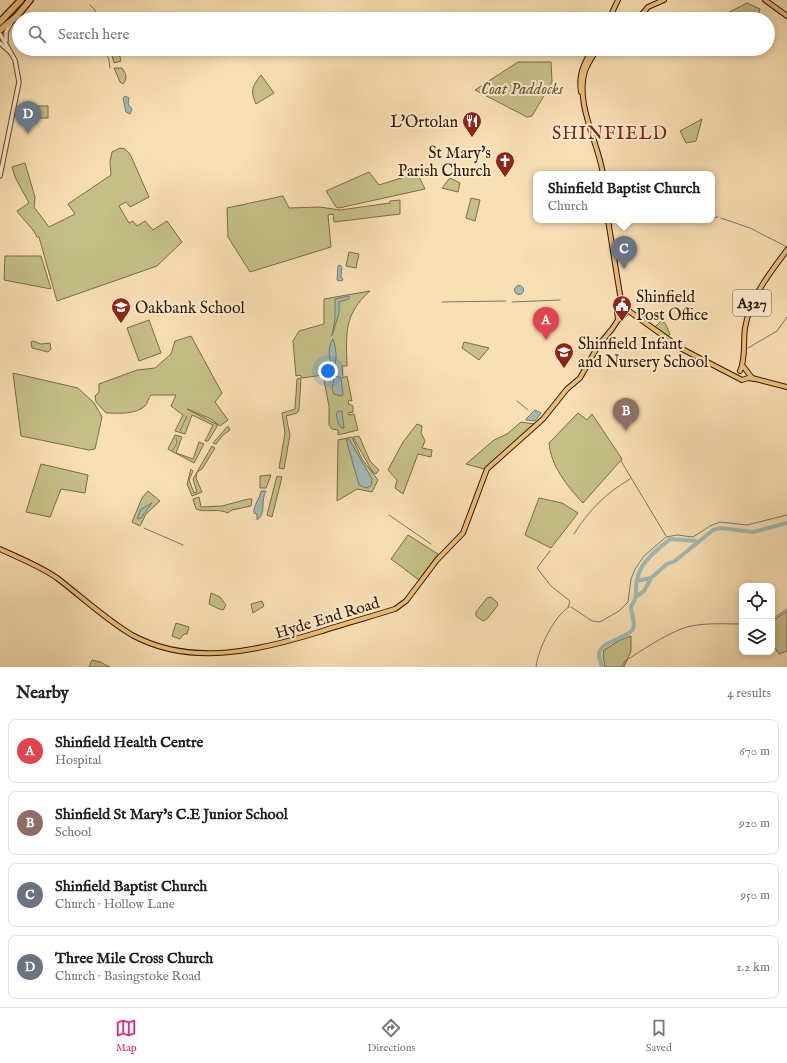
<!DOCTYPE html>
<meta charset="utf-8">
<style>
:root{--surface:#fff;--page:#f6f6f6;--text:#222;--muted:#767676;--line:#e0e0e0;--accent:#db2777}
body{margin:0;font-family:"IM FELL English",serif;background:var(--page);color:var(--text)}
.controls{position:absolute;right:12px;bottom:12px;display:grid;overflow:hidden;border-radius:8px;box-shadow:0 2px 6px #0003}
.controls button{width:36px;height:36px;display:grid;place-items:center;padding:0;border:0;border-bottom:1px solid var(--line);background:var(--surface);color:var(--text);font:20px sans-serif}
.you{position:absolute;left:328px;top:371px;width:14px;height:14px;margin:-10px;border:3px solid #fff;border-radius:50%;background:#1a73e8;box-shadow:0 0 0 6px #1a73e833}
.badge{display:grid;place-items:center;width:26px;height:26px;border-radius:50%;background:var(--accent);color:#fff;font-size:13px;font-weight:700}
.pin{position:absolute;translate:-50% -33px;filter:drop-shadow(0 1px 2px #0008)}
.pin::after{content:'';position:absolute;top:21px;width:14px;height:12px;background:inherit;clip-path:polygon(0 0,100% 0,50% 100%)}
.popup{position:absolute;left:533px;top:171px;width:182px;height:52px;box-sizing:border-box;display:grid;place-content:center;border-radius:8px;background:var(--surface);filter:drop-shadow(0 1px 3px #0005);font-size:13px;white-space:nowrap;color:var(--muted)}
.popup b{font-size:15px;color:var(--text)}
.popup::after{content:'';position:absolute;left:50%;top:100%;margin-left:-8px;border:8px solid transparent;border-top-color:var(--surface)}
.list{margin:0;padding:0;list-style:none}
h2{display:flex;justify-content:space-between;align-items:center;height:52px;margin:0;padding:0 16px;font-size:17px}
h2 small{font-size:13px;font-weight:400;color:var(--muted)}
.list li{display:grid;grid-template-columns:26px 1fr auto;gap:12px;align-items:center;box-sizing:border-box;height:64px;margin:0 8px 8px;padding:0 8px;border:1px solid var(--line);border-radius:8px}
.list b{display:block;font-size:15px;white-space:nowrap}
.list p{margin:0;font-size:13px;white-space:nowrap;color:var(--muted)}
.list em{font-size:13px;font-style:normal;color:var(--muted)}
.icon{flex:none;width:22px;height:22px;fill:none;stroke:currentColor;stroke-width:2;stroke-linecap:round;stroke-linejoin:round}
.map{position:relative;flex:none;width:787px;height:667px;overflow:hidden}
.search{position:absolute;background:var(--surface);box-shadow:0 2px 6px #0003;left:12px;right:12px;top:12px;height:44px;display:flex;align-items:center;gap:10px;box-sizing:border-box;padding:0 14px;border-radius:22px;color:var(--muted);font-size:15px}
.sheet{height:340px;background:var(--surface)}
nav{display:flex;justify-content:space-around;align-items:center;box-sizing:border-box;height:56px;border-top:1px solid var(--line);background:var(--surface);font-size:11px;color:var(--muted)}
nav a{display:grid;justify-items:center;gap:2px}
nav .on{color:var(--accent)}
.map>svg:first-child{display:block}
.green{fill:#c5c088;stroke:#7c6a44}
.water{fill:#a0bbb6;stroke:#74786d}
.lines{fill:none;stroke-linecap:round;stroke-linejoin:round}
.stream{stroke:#74786d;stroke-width:1}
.river{stroke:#a0bbb6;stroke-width:4}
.minor-casing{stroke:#64472d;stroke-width:5.5}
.major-casing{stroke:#321400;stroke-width:6}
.highway-casing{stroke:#321400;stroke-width:8}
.minor{stroke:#fbebce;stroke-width:3.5}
.major{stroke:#ecc07a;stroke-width:4}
.highway{stroke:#ecc07a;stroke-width:5.5}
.labels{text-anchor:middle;stroke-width:4;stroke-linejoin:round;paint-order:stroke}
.shield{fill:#fbebce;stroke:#6e543e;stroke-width:1}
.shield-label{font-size:15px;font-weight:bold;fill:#321400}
.park-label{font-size:16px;font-style:italic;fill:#655030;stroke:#fbebce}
.poi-label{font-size:16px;fill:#321400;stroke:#fbebce;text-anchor:start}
.street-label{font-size:16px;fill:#321400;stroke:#fbebce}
.quarter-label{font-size:18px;letter-spacing:1px;fill:#7a1f14;stroke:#fbebce}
</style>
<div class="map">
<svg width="787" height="667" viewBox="0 0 787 667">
<rect width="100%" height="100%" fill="#f9e0b4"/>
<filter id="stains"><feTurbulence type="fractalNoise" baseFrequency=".005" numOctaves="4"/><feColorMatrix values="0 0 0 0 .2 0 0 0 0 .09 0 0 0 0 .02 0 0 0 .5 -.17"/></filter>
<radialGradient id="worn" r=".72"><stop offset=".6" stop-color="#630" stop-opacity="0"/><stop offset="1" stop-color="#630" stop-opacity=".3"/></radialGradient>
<g class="green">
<path d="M23,0H27L4,25L2,23Z"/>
<path d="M747,3L760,9L757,19H716Z"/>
<path d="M110,49H118L121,61L114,63Z"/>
<path d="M518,62H551L552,82L532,116L527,117L475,90Z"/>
<path d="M114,68H122C126,74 128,78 123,84L120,82Z"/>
<path d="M261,75L274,93L256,104C250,90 252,87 261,75Z"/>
<rect x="35" y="106" width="13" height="12"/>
<path d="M702,119L696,141L686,143L680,131Z"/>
<path d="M120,148L125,149L130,154L149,197L130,207L126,202L119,206L129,223L133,221L137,226L145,221L153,230L167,221L182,242L157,266L57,301L39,237H37C36,232 22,218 17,211L29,203L15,177L12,167L25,163L35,197L34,207L49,227L75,214L68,204L111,175L110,162L112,152Z"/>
<path d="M369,172L379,185L417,173L425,189L339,208L336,207L326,191Z"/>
<path d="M450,178L460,183L458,192L442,188Z"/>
<path d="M283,196L289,208L320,207L340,210L390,203V201L400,200V214L334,222L333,214L328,215L331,247L250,272L228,237L227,208Z"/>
<path d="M471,198L480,200L475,221L466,218Z"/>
<path d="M349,252L359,254L356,268L346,266Z"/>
<path d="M5,256H41L51,289L4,280Z"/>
<path d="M370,291C344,314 346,333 347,366H342L343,378L347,376L352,401L349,400L348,404L353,406V412L348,413L349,415L354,414L358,430L338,435V430L332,429L329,425V406L323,375L302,378L300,375L296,376L293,341L299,331L324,324V299Z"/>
<path d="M149,320L161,353L139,361L127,328Z"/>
<path d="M661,321L665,323L670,334L668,336L655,327Z"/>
<path d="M191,336L222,393L215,402L228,420L220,426L211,419L187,409L218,425L208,441H205L213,425L192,415L185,434L175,431L183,415L171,406L176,395H151C148,398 148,403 145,406C135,415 118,413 106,413L96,402L95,396L99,392V384L137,370L155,368L171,354L175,341Z"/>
<path d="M33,341L41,344L50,343L51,349L48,352L32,348L31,342Z"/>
<path d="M464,342L489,348L479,360L462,348Z"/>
<path d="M13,373L78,388L94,403L102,417L95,449L89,450L21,436Z"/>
<path d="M301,378L299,410L297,413L286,416L290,435L284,469L279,468L285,433L282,413L295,409L297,379Z"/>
<path d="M578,413L587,420L592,414L622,459L583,503C567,486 551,466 549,443Z"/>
<path d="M521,422L535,424L484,469L466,464L494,440L507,434Z"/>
<path d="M417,424L422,426L421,433L425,441L422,448L432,450L431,457L418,454L403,494L395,488L397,480L388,470L403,442Z"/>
<path d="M228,426L230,430L223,435L216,444L213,443Z"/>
<path d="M175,435L182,437L176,453L193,459L199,442L204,444L194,463L168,449Z"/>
<path d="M359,436L370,461L379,470L376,474L372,471L353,437Z"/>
<path d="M352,437L362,459L378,480L372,492L357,489L337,501L338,440Z"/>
<path d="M212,446L215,448L202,469L197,472L196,478L202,492L192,496L187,484L191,469L193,471L189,480L194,493L197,492L193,479Z"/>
<path d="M41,464L88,475L85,493L61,489L50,517L26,512Z"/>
<path d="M271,475L266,488H260V476Z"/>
<path d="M277,476L282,477L272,517L267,515Z"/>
<path d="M148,491L160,501L146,514L140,526L132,522L142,498Z"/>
<path d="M199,497L201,507L222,506L248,499H252L251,506L232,510L228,513C218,508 206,513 196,509L193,499Z"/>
<path d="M539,498L562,503L578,513L551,548L525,535Z"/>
<path d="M408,535L438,554L419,580L391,559Z"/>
<path d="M211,593L220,597L226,605L223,610L219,609L209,604Z"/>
<path d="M491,597L497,602L498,605L487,619L483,621L476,616V612L487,598Z"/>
<path d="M262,601L264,606L253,613L251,604Z"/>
<path d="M787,611V651L779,654L772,644V621Z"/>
<path d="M176,623L189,627L187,634H184L180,639L172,636Z"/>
<path d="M631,636V651L624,667H605L603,656L604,650L620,640Z"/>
<path d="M92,660L100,662L110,667H89Z"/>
</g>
<g class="water">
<path d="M125,96L129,98L128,104L132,109L130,114L126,112L123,98Z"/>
<path d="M340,265L342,267L341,276L343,280L341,281L337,280L338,266Z"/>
<circle cx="519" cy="290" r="4.5"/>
<path d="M349,296V299L339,302V313L332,336L335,318V299Z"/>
<path d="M333,339C336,347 338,362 333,368C329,360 327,347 333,339Z"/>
<path d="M337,376L341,378L343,395L341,396L334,394L332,389L334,378Z"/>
<path d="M535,410L541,413L535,421L526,420V419Z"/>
<path d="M339,411H342L344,428H342L338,423L336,413Z"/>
<path d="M346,439H349L372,479L371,486L366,488L359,485Z"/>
<path d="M261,491H266C260,501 267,513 257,520V514L254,513C253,505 260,499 261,491Z"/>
<path d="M152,503L141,518L137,519L141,509Z"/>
</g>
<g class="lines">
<g class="stream">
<path d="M90,5L95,10L96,19"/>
<path d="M104,50L109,60L110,68"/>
<path d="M712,218L718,217"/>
<path d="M721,218L750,228L787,247"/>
<path d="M442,302L506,301"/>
<path d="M512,302L560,300"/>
<path d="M748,348L777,331L787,317"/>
<path d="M517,401L528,410"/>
<path d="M180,431L187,416"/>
<path d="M172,451L177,443L176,438"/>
<path d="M621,461L666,536"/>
<path d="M389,515L431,544"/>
<path d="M144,528L183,545"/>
<path d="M574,534C589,510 606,493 630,479"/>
<path d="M550,551L537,568L551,586L570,601L568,607"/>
<path d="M571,607L592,621L600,622L619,611L628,602L631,579L635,569L644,556L666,537L677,535L693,537L710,526L720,522L747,525L787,515"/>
<path d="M772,619L787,609"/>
<path d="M536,667C538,649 554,616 569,607"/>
<path d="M622,667L625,661C643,650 661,637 681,629C699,622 723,624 742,624"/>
</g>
<g class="river">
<path d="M637,581L651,578"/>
<path d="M637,596L644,591L651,578L667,564L675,561L713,530L721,528L753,532L787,523"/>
<path d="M602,667C601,663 599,658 599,655C599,641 627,639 633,629C636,622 631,614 631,607C639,594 634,593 637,580C640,562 656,551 670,539L696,541"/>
</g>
<defs>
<g id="minor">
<path d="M0,34L15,60L19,82L0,176"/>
<path d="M6,41V32L11,23"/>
<path d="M0,43L10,52"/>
</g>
<g id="major">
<path d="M765,0L787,16"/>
<path d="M609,19L618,0"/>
<path d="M638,19L648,7L664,0"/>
<path d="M597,49C593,56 588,63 585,71C575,105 598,141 603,174"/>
<path d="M581,92C578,75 584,64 592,49"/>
<path d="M608,220L621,301L626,309L682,349L742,380L748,378L755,379"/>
<path d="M618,319L617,311L621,301"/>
<path d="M743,366L752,378L787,387"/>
<path d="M740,371C746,359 743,341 745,328C750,298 769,274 787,250"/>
<path d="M0,549C19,558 40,566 57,578C82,597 105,619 132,635C191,667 258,651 319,632C344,624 369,617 395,609L406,601L437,560L463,533L487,469L543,419L567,389L580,378L598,346L612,329L618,320L625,314"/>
</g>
<g id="highway">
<path d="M0,22L21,0"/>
<path d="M0,30L16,17L30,0"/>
</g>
</defs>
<use href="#minor" class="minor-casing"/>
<use href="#major" class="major-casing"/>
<use href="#highway" class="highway-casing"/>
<use href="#minor" class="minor"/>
<use href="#major" class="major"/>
<use href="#highway" class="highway"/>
</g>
<defs>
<symbol id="restaurant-pin" viewBox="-11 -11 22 30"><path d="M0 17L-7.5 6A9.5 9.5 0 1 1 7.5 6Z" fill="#8f2418" stroke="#fbebce"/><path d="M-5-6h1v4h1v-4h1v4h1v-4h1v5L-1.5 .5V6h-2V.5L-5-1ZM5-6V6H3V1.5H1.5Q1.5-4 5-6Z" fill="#fff"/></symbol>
<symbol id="church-pin" viewBox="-11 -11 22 30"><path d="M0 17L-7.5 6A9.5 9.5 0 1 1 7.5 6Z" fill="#8f2418" stroke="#fbebce"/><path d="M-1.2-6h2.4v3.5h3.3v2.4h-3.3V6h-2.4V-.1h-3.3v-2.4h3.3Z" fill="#fff"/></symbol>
<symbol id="civic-pin" viewBox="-11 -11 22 30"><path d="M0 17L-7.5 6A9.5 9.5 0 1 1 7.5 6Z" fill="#8f2418" stroke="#fbebce"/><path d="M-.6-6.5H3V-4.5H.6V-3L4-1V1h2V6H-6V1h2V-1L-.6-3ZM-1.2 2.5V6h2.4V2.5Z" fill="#fff"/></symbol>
<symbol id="school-pin" viewBox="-11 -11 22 30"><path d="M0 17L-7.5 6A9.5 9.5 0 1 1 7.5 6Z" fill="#8f2418" stroke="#fbebce"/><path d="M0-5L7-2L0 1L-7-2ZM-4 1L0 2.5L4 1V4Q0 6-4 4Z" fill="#fff"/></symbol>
</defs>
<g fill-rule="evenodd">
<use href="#restaurant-pin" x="461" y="110" width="22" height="30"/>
<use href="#church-pin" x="494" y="150" width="22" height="30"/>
<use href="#civic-pin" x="611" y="294" width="22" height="30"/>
<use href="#school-pin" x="110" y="296" width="22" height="30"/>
<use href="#school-pin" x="553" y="341" width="22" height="30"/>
</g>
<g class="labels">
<rect class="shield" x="733" y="290" width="38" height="26" rx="3"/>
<g class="shield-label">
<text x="752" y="308">A327</text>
</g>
<g class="park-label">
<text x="522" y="94">Coat Paddocks</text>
</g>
<g class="poi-label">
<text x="458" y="127" text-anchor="end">L'Ortolan</text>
<text x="491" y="158" text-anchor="end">St Mary's<tspan x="491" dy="18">Parish Church</tspan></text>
<text x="636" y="302">Shinfield<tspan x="636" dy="18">Post Office</tspan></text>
<text x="135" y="313">Oakbank School</text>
<text x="578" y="349">Shinfield Infant<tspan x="578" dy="18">and Nursery School</tspan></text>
</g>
<g class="street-label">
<text transform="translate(327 617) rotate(-17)" y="6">Hyde End Road</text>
</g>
<g class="quarter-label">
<text x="610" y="139">SHINFIELD</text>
</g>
</g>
<rect width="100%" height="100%" filter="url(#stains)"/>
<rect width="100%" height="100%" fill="url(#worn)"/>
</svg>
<div class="controls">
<button><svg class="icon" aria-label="locate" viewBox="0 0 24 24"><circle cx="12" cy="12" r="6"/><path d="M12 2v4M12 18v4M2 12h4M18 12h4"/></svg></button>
<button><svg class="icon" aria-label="layers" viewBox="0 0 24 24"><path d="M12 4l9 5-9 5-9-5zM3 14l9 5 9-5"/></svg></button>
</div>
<div class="you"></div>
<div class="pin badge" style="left:546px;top:340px;background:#e0444e">A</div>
<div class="pin badge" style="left:626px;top:431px;background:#8d6e63">B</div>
<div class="pin badge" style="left:624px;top:269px;background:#6b7280">C</div>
<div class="popup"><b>Shinfield Baptist Church</b>Church</div>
<div class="pin badge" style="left:28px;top:134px;background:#6b7280">D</div>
<div class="search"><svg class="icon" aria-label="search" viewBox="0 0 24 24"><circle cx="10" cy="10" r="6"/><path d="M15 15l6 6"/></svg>Search here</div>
</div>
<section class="sheet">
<h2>Nearby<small>4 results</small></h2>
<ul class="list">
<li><span class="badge" style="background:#e0444e">A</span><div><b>Shinfield Health Centre</b><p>Hospital</p></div><em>670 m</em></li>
<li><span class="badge" style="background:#8d6e63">B</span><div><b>Shinfield St Mary's C.E Junior School</b><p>School</p></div><em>920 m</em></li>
<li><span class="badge" style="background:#6b7280">C</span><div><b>Shinfield Baptist Church</b><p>Church · Hollow Lane</p></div><em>950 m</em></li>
<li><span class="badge" style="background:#6b7280">D</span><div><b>Three Mile Cross Church</b><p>Church · Basingstoke Road</p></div><em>1.2 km</em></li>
</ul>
</section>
<nav>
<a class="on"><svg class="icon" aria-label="map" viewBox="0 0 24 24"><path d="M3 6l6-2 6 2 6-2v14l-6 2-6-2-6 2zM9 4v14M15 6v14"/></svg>Map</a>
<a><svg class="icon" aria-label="directions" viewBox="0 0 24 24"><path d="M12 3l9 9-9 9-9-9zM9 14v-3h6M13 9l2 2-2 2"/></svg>Directions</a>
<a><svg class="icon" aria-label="saved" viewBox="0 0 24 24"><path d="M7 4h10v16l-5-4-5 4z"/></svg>Saved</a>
</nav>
